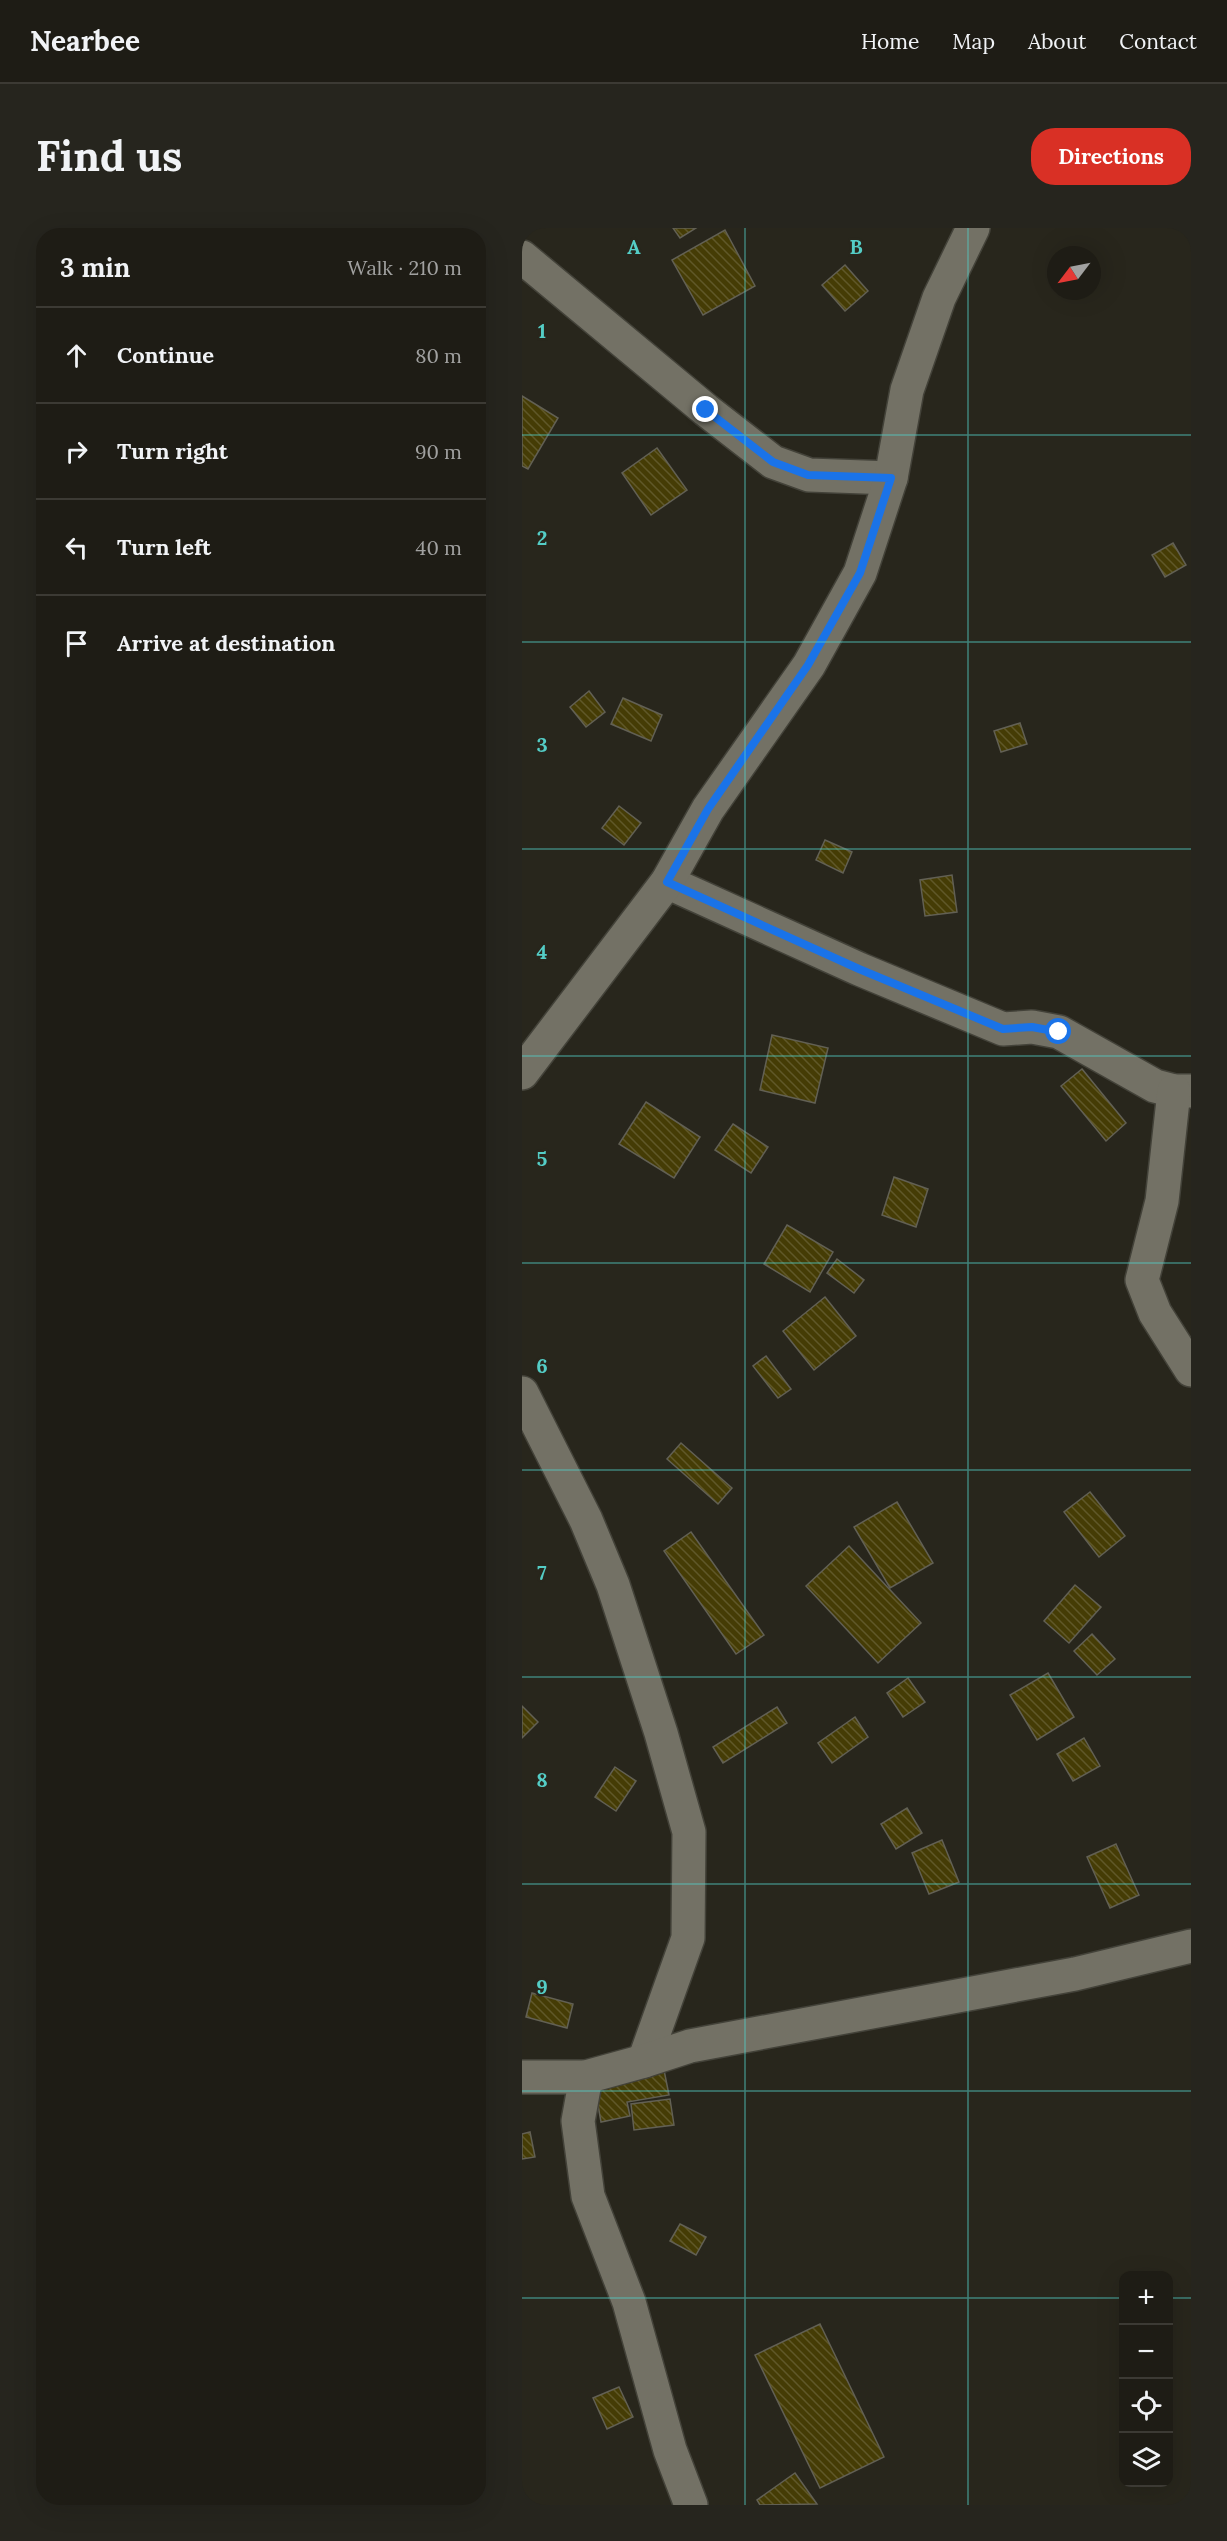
<!DOCTYPE html>
<meta charset="utf-8">
<style>
:root{--surface:#1e1c15;--page:#26251e;--text:#f1f3f6;--muted:#a1a1a0;--line:#3c3a34;--accent:#d93025}
body{margin:0;font-family:Lora,serif;background:var(--page);color:var(--text)}
.controls{position:absolute;right:18px;bottom:18px;display:grid;overflow:hidden;border-radius:12px;box-shadow:0 6px 24px #0002}
.controls button{width:54px;height:54px;display:grid;place-items:center;padding:0;border:0;border-bottom:2px solid var(--line);background:var(--surface);color:var(--text);font:30px sans-serif}
.compass{position:absolute;left:525px;top:18px;width:54px;height:54px;border-radius:50%;background:var(--surface);box-shadow:0 6px 24px #0002;rotate:238deg}
.stop{position:absolute;width:18px;height:18px;margin:-14px;border:4px solid #1a73e8;border-radius:50%;background:#fff}
.stop.end{background:#1a73e8;border-color:#fff;box-shadow:0 2px 6px #0008}
.list{margin:0;padding:0;list-style:none}
h2{display:flex;justify-content:space-between;align-items:center;height:78px;margin:0;padding:0 24px;font-size:26px}
h2 small{font-size:20px;font-weight:400;color:var(--muted)}
.list li{display:grid;grid-template-columns:39px 1fr auto;gap:18px;align-items:center;box-sizing:border-box;height:96px;padding:0 24px;border-top:2px solid var(--line)}
.list b{display:block;font-size:22px;white-space:nowrap}
.list em{font-size:20px;font-style:normal;color:var(--muted)}
.icon{flex:none;width:33px;height:33px;fill:none;stroke:currentColor;stroke-width:2;stroke-linecap:round;stroke-linejoin:round}
.map{position:relative;flex:none;width:669px;height:2277px;overflow:hidden;border-radius:24px}
header{display:flex;align-items:center;gap:36px;box-sizing:border-box;height:84px;padding:0 30px;background:var(--surface);border-bottom:2px solid var(--line)}
header strong{font-size:28px}
nav{display:flex;gap:33px;margin-inline-start:auto;font-size:21px}
.intro{display:flex;align-items:center;justify-content:space-between;box-sizing:border-box;height:144px;padding:0 36px}
h1{margin:0;font-size:42px}
.button{padding:15px 27px;border-radius:24px;background:var(--accent);color:#fff;font-size:21px;font-weight:700}
main{display:flex;gap:36px;padding:0 36px}
aside{flex:1;background:var(--surface);border-radius:24px;box-shadow:0 6px 24px #0002}
.map>svg:first-child{display:block}
.building{fill:url(#building-back-hatch);stroke:#626054;stroke-width:1.5}
.lines{fill:none;stroke-linecap:round;stroke-linejoin:round}
.minor-casing{stroke:#434239;stroke-width:36}
.tertiary-casing{stroke:#434239;stroke-width:36}
.minor{stroke:#737165;stroke-width:33}
.tertiary{stroke:#737165;stroke-width:33}
.route{stroke:#1a73e8;stroke-width:8}
.grid{fill:none;stroke:#54cdc6;stroke-width:1.5;stroke-opacity:0.55}
.grid-label{font-size:20px;text-anchor:middle;font-weight:bold;fill:#54cdc6;stroke:#28261c;stroke-width:5;stroke-linejoin:round;paint-order:stroke}
</style>
<header>
<strong>Nearbee</strong>
<nav><a>Home</a><a>Map</a><a>About</a><a>Contact</a></nav>
</header>
<div class="intro"><h1>Find us</h1><a class="button">Directions</a></div>
<main>
<aside>
<h2>3 min<small>Walk · 210 m</small></h2>
<ul class="list">
<li><svg class="icon" aria-label="ahead" viewBox="0 0 24 24"><path d="M12 20V5M6 11l6-6 6 6"/></svg><div><b>Continue</b></div><em>80 m</em></li>
<li><svg class="icon" aria-label="right" viewBox="0 0 24 24"><path d="M7 20v-9h11M14 6l5 5-5 5"/></svg><div><b>Turn right</b></div><em>90 m</em></li>
<li><svg class="icon" aria-label="left" viewBox="0 0 24 24"><path d="M17 20v-9H6M10 6l-5 5 5 5"/></svg><div><b>Turn left</b></div><em>40 m</em></li>
<li><svg class="icon" aria-label="arrive" viewBox="0 0 24 24"><path d="M6 21V4h12l-3 4 3 4H6"/></svg><div><b>Arrive at destination</b></div></li>
</ul>
</aside>
<div class="map">
<svg width="669" height="2277" viewBox="0 0 669 2277">
<defs>
<pattern id="building-back-hatch" width="6" height="6" patternUnits="userSpaceOnUse" patternTransform="scale(1.5)"><rect width="6" height="6" fill="#453c05"/><path d="M-1 5l2 2M0 0l6 6M5-1l2 2" fill="none" stroke="#605829"/></pattern>
</defs>
<rect width="100%" height="100%" fill="#28261c"/>
<g class="building">
<path d="M151,0H174L158,10Z"/>
<path d="M203,2L233,58L181,87L150,32Z"/>
<path d="M323,37L346,63L323,83L300,57Z"/>
<path d="M0,168L36,190L6,241L0,238Z"/>
<path d="M135,220L165,262L129,287L100,245Z"/>
<path d="M651,315L664,337L643,349L630,327Z"/>
<path d="M67,463L83,484L64,499L48,479Z"/>
<path d="M101,470L140,487L129,513L89,496Z"/>
<path d="M498,495L505,516L479,524L472,503Z"/>
<path d="M97,578L119,595L102,617L80,600Z"/>
<path d="M303,612L330,624L321,645L294,632Z"/>
<path d="M430,647L435,684L403,688L398,652Z"/>
<path d="M250,807L306,820L293,875L238,862Z"/>
<path d="M560,841L604,895L584,913L539,858Z"/>
<path d="M124,874L178,909L152,950L97,916Z"/>
<path d="M211,896L246,919L229,945L193,922Z"/>
<path d="M372,949L406,961L394,999L360,987Z"/>
<path d="M265,997L311,1024L288,1064L242,1036Z"/>
<path d="M315,1031L342,1052L332,1065L305,1045Z"/>
<path d="M303,1069L334,1108L292,1142L261,1103Z"/>
<path d="M244,1128L269,1161L256,1170L231,1138Z"/>
<path d="M159,1215L210,1260L196,1276L145,1231Z"/>
<path d="M568,1264L603,1308L577,1329L542,1284Z"/>
<path d="M375,1274L411,1335L368,1360L332,1299Z"/>
<path d="M169,1304L242,1407L214,1426L142,1323Z"/>
<path d="M327,1318L399,1395L356,1435L284,1358Z"/>
<path d="M553,1357L579,1379L547,1415L522,1393Z"/>
<path d="M570,1406L593,1431L575,1447L552,1423Z"/>
<path d="M526,1445L552,1489L515,1512L488,1467Z"/>
<path d="M386,1450L403,1474L381,1489L365,1465Z"/>
<path d="M0,1478L16,1494L0,1510Z"/>
<path d="M255,1479L265,1495L201,1535L191,1519Z"/>
<path d="M333,1489L346,1509L310,1535L296,1515Z"/>
<path d="M562,1510L578,1538L551,1553L535,1526Z"/>
<path d="M93,1539L114,1553L94,1583L73,1569Z"/>
<path d="M385,1580L400,1605L374,1621L359,1596Z"/>
<path d="M420,1612L437,1654L407,1666L390,1625Z"/>
<path d="M594,1616L617,1667L588,1680L565,1629Z"/>
<path d="M10,1765L51,1776L45,1800L4,1789Z"/>
<path d="M141,1837L147,1867L105,1874L108,1888L79,1894L71,1849Z"/>
<path d="M148,1871L152,1897L112,1902L109,1876Z"/>
<path d="M8,1904L13,1929L0,1931V1906Z"/>
<path d="M158,1996L184,2009L174,2027L148,2013Z"/>
<path d="M298,2096L362,2229L298,2260L233,2127Z"/>
<path d="M97,2159L111,2189L85,2201L71,2170Z"/>
<path d="M273,2245L295,2276L238,2277L235,2272Z"/>
</g>
<g class="lines">
<defs>
<g id="minor">
<path d="M0,29L184,182L251,234L287,247L369,250"/>
<path d="M145,654L337,741L481,801L510,799L537,804L633,858L652,863H669"/>
<path d="M0,845L145,654L186,581L287,437L338,345L369,250L385,162L417,70L451,0"/>
<path d="M652,863L640,973L620,1052L633,1085L669,1142"/>
<path d="M0,1165L64,1292L91,1357L139,1505L167,1604L166,1710L122,1833"/>
<path d="M64,1849L56,1893L66,1968L107,2074L148,2222L169,2277"/>
</g>
<path id="tertiary" d="M0,1849H64L122,1833L168,1818L553,1746L669,1718"/>
</defs>
<use href="#minor" class="minor-casing"/>
<use href="#tertiary" class="tertiary-casing"/>
<use href="#minor" class="minor"/>
<use href="#tertiary" class="tertiary"/>
</g>
<g class="lines">
<path class="route" d="M184,182L251,234L286,247L369,250L338,345L286,437L186,581L145,654L337,741L481,801L510,799L537,804"/>
</g>
<path class="grid" d="M223,0V2277M446,0V2277M0,207H669M0,414H669M0,621H669M0,828H669M0,1035H669M0,1242H669M0,1449H669M0,1656H669M0,1863H669M0,2070H602M646,2070H669"/>
<g class="grid-label">
<text x="112" y="26">A</text>
<text x="334" y="26">B</text>
<text x="20" y="110">1</text>
<text x="20" y="317">2</text>
<text x="20" y="524">3</text>
<text x="20" y="731">4</text>
<text x="20" y="938">5</text>
<text x="20" y="1145">6</text>
<text x="20" y="1352">7</text>
<text x="20" y="1559">8</text>
<text x="20" y="1766">9</text>
</g>
</svg>
<div class="controls">
<button>+</button>
<button>−</button>
<button><svg class="icon" aria-label="locate" viewBox="0 0 24 24"><circle cx="12" cy="12" r="6"/><path d="M12 2v4M12 18v4M2 12h4M18 12h4"/></svg></button>
<button><svg class="icon" aria-label="layers" viewBox="0 0 24 24"><path d="M12 4l9 5-9 5-9-5zM3 14l9 5 9-5"/></svg></button>
</div>
<svg class="compass" viewBox="-18 -18 36 36"><path d="M0-13l5 13h-10z" fill="#e53935"/><path d="M0 13l5-13h-10z" fill="#a1a1a0"/></svg>
<div class="stop" style="left:537px;top:804px"></div>
<div class="stop end" style="left:184px;top:182px"></div>
</div>
</main>
